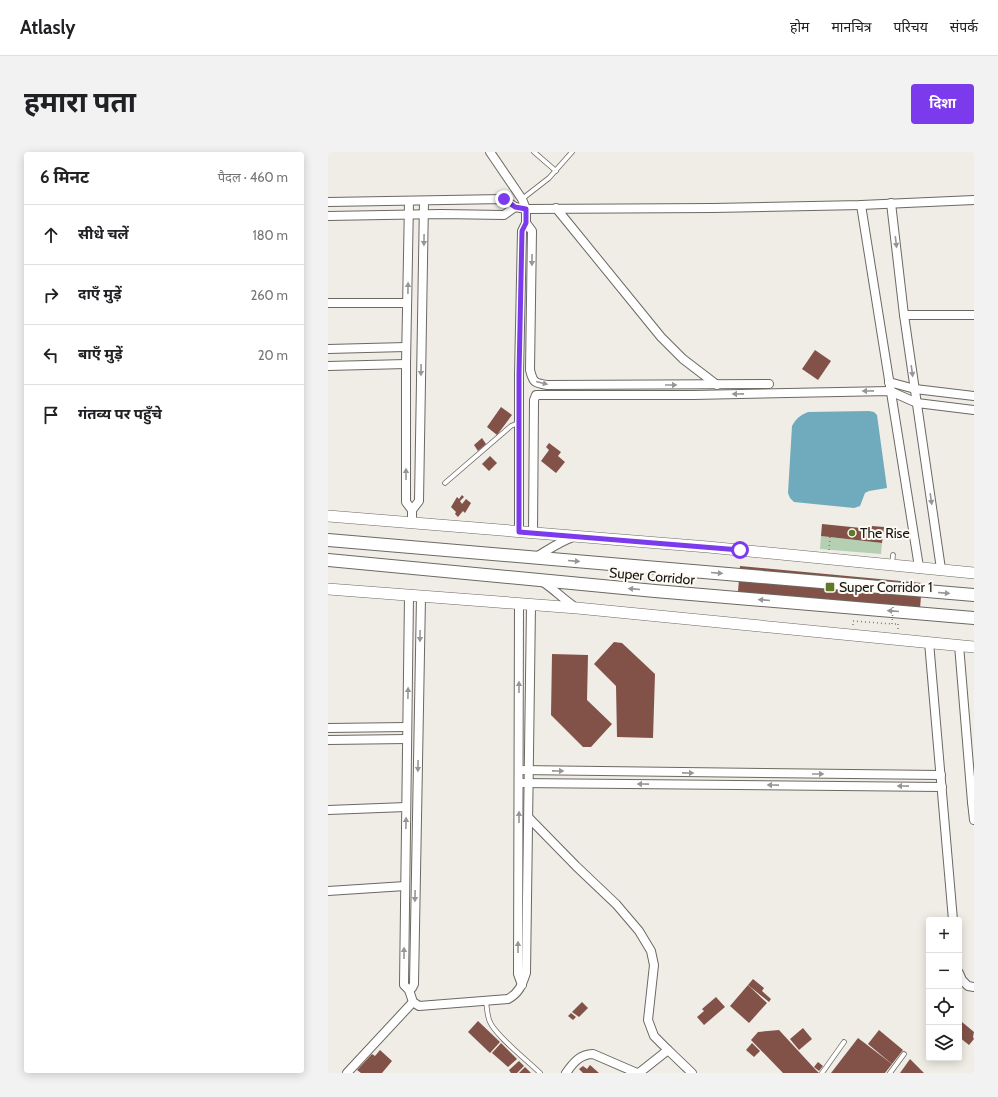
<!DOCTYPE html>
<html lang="hi">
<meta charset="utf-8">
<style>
:root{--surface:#fff;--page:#f2f2f2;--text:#202124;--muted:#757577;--line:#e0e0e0;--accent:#7c3aed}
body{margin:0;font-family:Cabin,"Noto Sans Devanagari",sans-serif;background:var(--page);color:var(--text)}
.controls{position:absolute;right:12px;bottom:12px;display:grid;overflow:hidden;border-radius:4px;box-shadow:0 2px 10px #0003}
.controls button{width:36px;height:36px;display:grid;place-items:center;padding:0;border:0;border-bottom:1px solid var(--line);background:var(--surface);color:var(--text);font:20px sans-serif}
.stop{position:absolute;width:12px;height:12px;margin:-9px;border:3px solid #7c3aed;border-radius:50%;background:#fff}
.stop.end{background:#7c3aed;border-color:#fff;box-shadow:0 1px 4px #0008}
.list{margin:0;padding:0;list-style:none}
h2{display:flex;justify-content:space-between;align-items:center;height:52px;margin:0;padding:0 16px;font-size:17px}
h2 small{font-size:13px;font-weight:400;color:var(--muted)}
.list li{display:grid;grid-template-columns:26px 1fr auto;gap:12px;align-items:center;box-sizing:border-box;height:60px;padding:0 16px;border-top:1px solid var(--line)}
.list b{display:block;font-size:15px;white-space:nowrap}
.list em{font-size:13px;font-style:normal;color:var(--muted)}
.icon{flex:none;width:22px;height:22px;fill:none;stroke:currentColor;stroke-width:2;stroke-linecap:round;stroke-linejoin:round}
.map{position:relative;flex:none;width:646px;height:921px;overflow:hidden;border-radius:4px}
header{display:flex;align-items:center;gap:24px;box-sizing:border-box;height:56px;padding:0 20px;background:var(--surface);border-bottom:1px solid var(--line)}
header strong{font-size:19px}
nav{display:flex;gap:22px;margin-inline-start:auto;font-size:14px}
.intro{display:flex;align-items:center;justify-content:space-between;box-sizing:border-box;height:96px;padding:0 24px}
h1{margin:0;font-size:28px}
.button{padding:10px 18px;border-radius:4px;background:var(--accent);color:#fff;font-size:14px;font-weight:700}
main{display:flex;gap:24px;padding:0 24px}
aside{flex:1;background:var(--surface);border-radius:4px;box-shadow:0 2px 10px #0003}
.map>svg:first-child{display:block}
.green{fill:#b4cfb2}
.water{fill:#70aabd}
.building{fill:#825249}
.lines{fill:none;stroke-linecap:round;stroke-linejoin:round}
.lane-casing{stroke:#6b6962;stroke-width:5.5}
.street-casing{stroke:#6b6962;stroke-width:10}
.secondary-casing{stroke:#6b6962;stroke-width:12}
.primary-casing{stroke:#6b6962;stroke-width:14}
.path{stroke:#7d7c77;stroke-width:1.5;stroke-dasharray:1 3;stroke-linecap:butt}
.lane{stroke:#fff;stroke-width:4}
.street{stroke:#fff;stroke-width:8}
.secondary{stroke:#fff;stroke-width:11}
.primary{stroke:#fff;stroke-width:12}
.path-bridge{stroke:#7d7c77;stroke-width:1.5;stroke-dasharray:1 3;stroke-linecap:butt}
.oneway{fill:#969694}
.route{stroke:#7c3aed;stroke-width:5}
.poi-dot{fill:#5f782a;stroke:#fcfaf2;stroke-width:1.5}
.labels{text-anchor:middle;stroke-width:4;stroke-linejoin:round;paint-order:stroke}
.poi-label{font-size:14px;fill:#161512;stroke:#fcfaf2;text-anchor:start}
.street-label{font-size:14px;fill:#161512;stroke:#fcfaf2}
</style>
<header>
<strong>Atlasly</strong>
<nav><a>होम</a><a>मानचित्र</a><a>परिचय</a><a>संपर्क</a></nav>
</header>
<div class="intro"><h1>हमारा पता</h1><a class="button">दिशा</a></div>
<main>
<aside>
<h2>6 मिनट<small>पैदल · 460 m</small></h2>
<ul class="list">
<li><svg class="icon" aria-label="ahead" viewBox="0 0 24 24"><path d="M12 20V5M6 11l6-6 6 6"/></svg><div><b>सीधे चलें</b></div><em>180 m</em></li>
<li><svg class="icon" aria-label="right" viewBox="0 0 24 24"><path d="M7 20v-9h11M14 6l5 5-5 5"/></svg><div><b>दाएँ मुड़ें</b></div><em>260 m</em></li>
<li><svg class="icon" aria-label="left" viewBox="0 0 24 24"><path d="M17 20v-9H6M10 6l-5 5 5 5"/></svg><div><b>बाएँ मुड़ें</b></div><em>20 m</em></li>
<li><svg class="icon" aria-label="arrive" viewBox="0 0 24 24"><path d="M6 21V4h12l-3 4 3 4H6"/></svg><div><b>गंतव्य पर पहुँचे</b></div></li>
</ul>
</aside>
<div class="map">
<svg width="646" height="921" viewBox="0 0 646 921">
<rect width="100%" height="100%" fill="#efede5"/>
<path class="green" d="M493,384L554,391L553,402L492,397Z"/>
<path class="water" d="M541,259L546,260L549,263L559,336L541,339L537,341L532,354L526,356L466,350L462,346L460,341L464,274C468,267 472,263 480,260Z"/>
<g class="building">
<path d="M487,198L503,209L490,228L474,217Z"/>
<path d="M173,255L184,263L169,283L159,275Z"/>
<path d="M154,286L158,292L150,299L146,293Z"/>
<path d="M221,291L233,300L230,304L237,310L228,321L213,309L221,298L218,295Z"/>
<path d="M162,304L169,311L161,319L154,312Z"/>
<path d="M134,343L136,345L132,349L134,352L138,347L143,351L137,361L135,359L130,365L127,362L128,360L123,355L129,345L131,347Z"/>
<path d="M494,372L543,377L544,374L556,375L554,391L493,384Z"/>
<path d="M412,414L594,431L592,457L410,440Z"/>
<path d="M286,490L294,491L327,522L325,586L289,585L288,534L266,512Z"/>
<path d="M224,502L260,503L259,548L284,572L263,595H255L223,563Z"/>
<path d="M425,827L436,836L434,839L443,847L441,850L420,833Z"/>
<path d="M420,833L439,851L421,871L402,854Z"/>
<path d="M388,845L397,855L376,873L369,865L376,859L374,857Z"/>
<path d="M254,850L260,856L251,865L244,860Z"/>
<path d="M243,861L248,865L245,868L240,864Z"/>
<path d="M150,869L172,890L162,901L140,880Z"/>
<path d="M634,870L646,880L645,885L646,887L641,893L631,885L633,878L631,874Z"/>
<path d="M475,876L484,887L471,898L462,887Z"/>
<path d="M451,878L486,916L491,921H455L423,888L430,880Z"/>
<path d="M551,878L575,898L564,912L540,892Z"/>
<path d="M530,886L564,912L557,921H503Z"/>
<path d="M173,891L189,907L180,915L164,901Z"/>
<path d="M424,891L432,899L426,905L418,898Z"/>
<path d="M52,898L64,909L54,921H33L29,918L44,902L47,904Z"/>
<path d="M582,907L596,921H572Z"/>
<path d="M191,909L196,914L189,921H183L181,918Z"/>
<path d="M490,910L495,914L491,919L486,915Z"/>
<path d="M262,913L271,921H255L251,917L255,914L259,917Z"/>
<path d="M197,915L203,921H191Z"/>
</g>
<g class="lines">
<defs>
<g id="lane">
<path d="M206,0L228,19"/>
<path d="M194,47L221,26L244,0"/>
<path d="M117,331L183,274L190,271"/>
<path d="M564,412L565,403"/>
<path d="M158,849C159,856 159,864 162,870C168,884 200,909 212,921"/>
<path d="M494,921L516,890"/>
<path d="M562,921L576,902"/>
</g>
<g id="street">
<path d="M162,0L194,47L198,57"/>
<path d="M81,49L78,212V350L84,358"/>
<path d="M0,50L176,47L187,55L198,57"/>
<path d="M563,51L576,163L613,417"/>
<path d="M533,53L591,415"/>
<path d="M228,56L333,185L355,207L389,233"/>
<path d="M0,64L113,62L176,63L187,55"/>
<path d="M198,71L204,79L202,218C205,230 206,231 219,233L441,232"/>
<path d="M0,151H79"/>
<path d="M576,163H646"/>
<path d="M0,197L78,195"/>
<path d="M0,214L78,212"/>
<path d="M561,230L587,237L646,244"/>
<path d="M84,371V358L91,349L96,49"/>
<path d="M191,380V223L194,79L198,71V57L385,56L533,53L646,48"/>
<path d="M205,381L206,248L208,243H365L562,239L589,251L646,258"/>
<path d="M208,405C220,398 231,390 245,385"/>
<path d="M215,430C227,438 235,447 247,455"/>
<path d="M81,444L76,833L81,838L85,850L91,854L180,847C191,841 194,833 198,821L203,453"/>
<path d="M191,452L190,822L194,833"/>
<path d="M601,490L625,768"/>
<path d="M631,493L644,650H646"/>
<path d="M0,576L79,575"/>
<path d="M0,588L79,587"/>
<path d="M191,618L613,623"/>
<path d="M191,631L614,635"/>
<path d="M644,650L646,668"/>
<path d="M0,658L78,655"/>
<path d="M201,666L248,714L288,752L311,779L323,799L326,813L320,868L326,884L340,898"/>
<path d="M0,739L77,734"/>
<path d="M631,821L634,828L640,834L646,835"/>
<path d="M81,838L84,836L86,832L93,445"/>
<path d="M19,921L85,850"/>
<path d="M238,921C245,911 252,902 265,902L309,921"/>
<path d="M311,921L340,898L364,921"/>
</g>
<g id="secondary">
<path d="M0,364L380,395L646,421"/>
<path d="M0,437L249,456L646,495"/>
</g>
<g id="primary">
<path d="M0,388L646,443"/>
<path d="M0,408L327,439L646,466"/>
</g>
</defs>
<use href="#lane" class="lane-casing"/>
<use href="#street" class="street-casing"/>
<use href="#secondary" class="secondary-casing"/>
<use href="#primary" class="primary-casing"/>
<g class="path">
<path d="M501,398L502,385"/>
<path d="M525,473V469L564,472"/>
<path d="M570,477V472"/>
</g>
<use href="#lane" class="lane"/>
<use href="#street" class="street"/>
<use href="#secondary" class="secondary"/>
<use href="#primary" class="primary"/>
<path class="path-bridge" d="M565,455L564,472H570"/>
</g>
<defs><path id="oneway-solid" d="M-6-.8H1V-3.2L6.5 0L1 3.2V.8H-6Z"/></defs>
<g class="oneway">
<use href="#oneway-solid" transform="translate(96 88) rotate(91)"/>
<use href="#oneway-solid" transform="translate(568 90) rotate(83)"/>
<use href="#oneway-solid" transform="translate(204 108) rotate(91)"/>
<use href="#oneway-solid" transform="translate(80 136) rotate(-89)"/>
<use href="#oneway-solid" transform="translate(93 218) rotate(91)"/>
<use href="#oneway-solid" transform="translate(584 219) rotate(82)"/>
<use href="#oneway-solid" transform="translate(214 231) rotate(14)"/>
<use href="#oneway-solid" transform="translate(343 233)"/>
<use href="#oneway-solid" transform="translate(540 239) rotate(179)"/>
<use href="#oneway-solid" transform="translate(410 242) rotate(179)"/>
<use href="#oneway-solid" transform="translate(78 322) rotate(-90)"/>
<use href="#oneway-solid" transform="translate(603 347) rotate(82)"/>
<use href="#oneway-solid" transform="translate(246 409) rotate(5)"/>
<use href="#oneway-solid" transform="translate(389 421) rotate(5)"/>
<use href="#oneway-solid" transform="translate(306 437) rotate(-175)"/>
<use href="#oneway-solid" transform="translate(616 441) rotate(5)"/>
<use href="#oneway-solid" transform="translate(436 448) rotate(-175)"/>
<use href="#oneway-solid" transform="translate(565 459) rotate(-175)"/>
<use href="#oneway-solid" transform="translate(92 484) rotate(91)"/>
<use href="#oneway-solid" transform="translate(191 535) rotate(-90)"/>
<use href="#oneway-solid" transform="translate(80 541) rotate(-89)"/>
<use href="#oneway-solid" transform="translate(90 614) rotate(91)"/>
<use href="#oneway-solid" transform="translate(230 619) rotate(1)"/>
<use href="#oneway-solid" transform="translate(360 621) rotate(1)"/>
<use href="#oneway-solid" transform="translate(490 622)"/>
<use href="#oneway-solid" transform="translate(315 632) rotate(-179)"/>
<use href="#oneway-solid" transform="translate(445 633) rotate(-179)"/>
<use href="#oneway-solid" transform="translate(575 634) rotate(-179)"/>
<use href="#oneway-solid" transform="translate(191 665) rotate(-90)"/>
<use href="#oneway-solid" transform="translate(78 671) rotate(-89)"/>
<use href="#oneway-solid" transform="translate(87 744) rotate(91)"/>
<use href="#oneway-solid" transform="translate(190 795) rotate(-90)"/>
<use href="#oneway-solid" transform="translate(76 801) rotate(-90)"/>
</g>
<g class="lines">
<path class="route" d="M176,47L187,55L198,57V71L194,79L191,223V380L412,398"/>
</g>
<g class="poi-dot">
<circle cx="524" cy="381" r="4"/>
<rect x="497" y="430" width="10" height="10" rx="2"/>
</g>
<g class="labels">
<g class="poi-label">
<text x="532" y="386">The Rise</text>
<text x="511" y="440">Super Corridor 1</text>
</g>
<g class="street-label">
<text transform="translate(324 424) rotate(5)" y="5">Super Corridor</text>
</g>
</g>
</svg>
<div class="controls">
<button>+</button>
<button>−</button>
<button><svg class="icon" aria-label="locate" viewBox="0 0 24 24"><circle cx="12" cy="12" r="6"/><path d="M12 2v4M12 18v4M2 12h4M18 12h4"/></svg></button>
<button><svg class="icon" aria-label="layers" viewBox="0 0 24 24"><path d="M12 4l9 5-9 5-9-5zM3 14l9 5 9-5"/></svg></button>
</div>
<div class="stop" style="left:412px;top:398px"></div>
<div class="stop end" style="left:176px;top:47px"></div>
</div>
</main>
